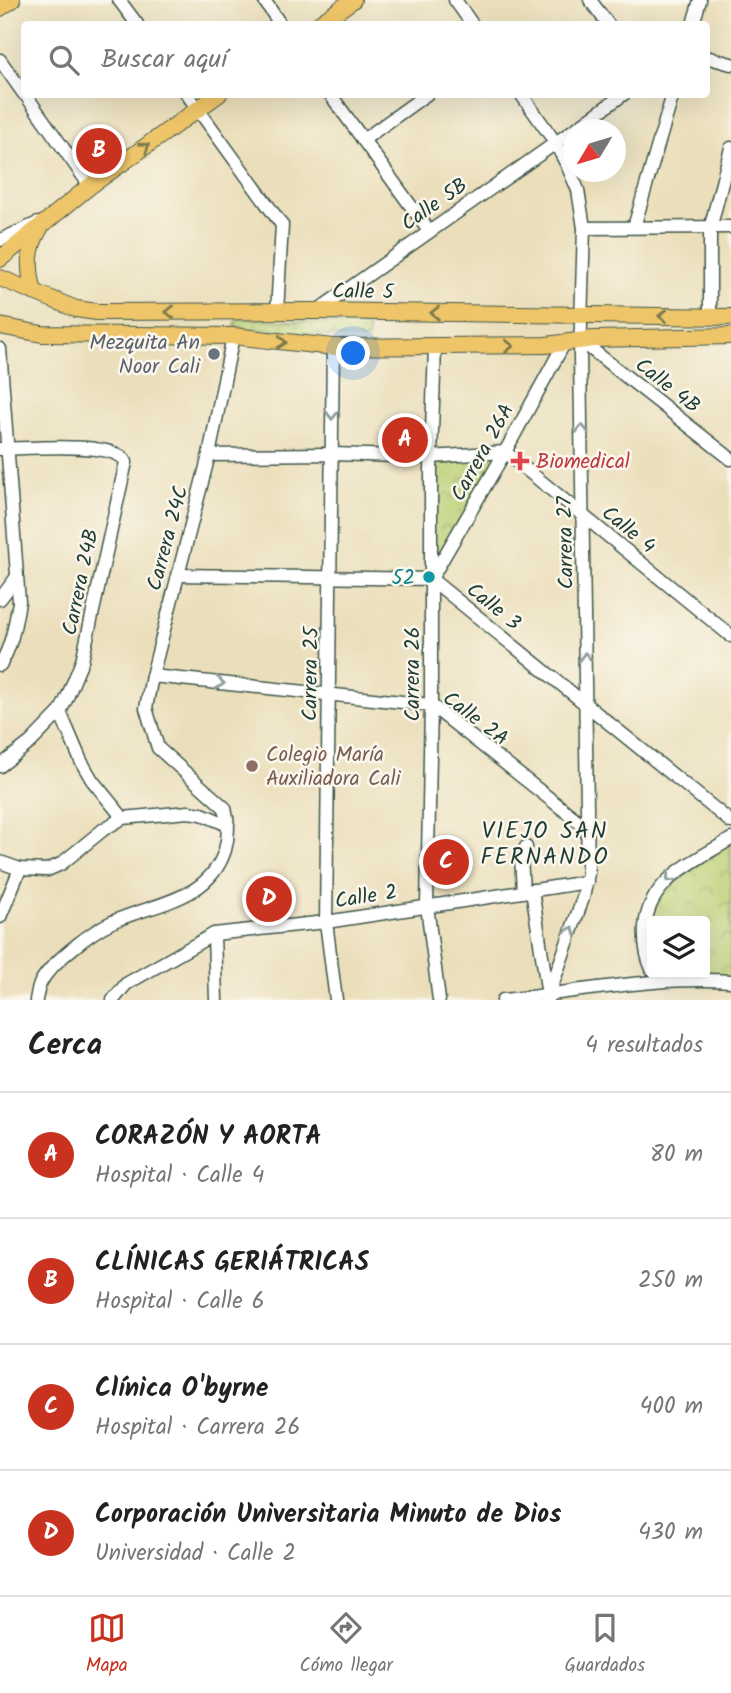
<!DOCTYPE html>
<html lang="es">
<meta charset="utf-8">
<style>
:root{--surface:#fff;--page:#f2f2f2;--text:#222;--muted:#767676;--line:#e0e0e0;--accent:#c8321e}
body{margin:0;font-family:Kalam,sans-serif;background:var(--page);color:var(--text)}
.controls{position:absolute;right:21px;bottom:21px;display:grid;overflow:hidden;border-radius:7px;box-shadow:0 7px 28px #0002}
.controls button{width:63px;height:63px;display:grid;place-items:center;padding:0;border:0;border-bottom:2px solid var(--line);background:var(--surface);color:var(--text);font:35px sans-serif}
.compass{position:absolute;left:563px;top:119px;width:63px;height:63px;border-radius:50%;background:var(--surface);box-shadow:0 7px 28px #0002;rotate:232deg}
.you{position:absolute;left:354px;top:354px;width:24px;height:24px;margin:-18px;border:5px solid #fff;border-radius:50%;background:#1a73e8;box-shadow:0 0 0 10px #1a73e833}
.badge{display:grid;place-items:center;width:46px;height:46px;border-radius:50%;background:var(--accent);color:#fff;font-size:23px;font-weight:700}
.pin{position:absolute;translate:-50% -50%;border:4px solid #fff;box-shadow:0 2px 7px #0006}
.list{margin:0;padding:0;list-style:none}
h2{display:flex;justify-content:space-between;align-items:center;height:91px;margin:0;padding:0 28px;font-size:30px}
h2 small{font-size:23px;font-weight:400;color:var(--muted)}
.list li{display:grid;grid-template-columns:46px 1fr auto;gap:21px;align-items:center;box-sizing:border-box;height:126px;padding:0 28px;border-top:2px solid var(--line)}
.list b{display:block;font-size:26px;white-space:nowrap}
.list p{margin:0;font-size:23px;white-space:nowrap;color:var(--muted)}
.list em{font-size:23px;font-style:normal;color:var(--muted)}
.icon{flex:none;width:38px;height:38px;fill:none;stroke:currentColor;stroke-width:2;stroke-linecap:round;stroke-linejoin:round}
.map{position:relative;flex:none;width:731px;height:1000px;overflow:hidden}
.search{position:absolute;background:var(--surface);box-shadow:0 7px 28px #0002;left:21px;right:21px;top:21px;height:77px;display:flex;align-items:center;gap:18px;box-sizing:border-box;padding:0 24px;border-radius:7px;color:var(--muted);font-size:26px}
.sheet{height:595px;background:var(--surface)}
nav{display:flex;justify-content:space-around;align-items:center;box-sizing:border-box;height:98px;border-top:2px solid var(--line);background:var(--surface);font-size:19px;color:var(--muted)}
nav a{display:grid;justify-items:center;gap:4px}
nav .on{color:var(--accent)}
.map>svg:first-child{display:block}
.grass{fill:url(#grass-dots);stroke:#6d8654;stroke-width:2}
.park{fill:url(#park-crowns);stroke:#6d8654;stroke-width:2}
.lines{fill:none;stroke-linecap:round;stroke-linejoin:round}
.minor-casing{stroke:#3e5548;stroke-width:15}
.major-casing{stroke:#3e5548;stroke-width:18}
.minor{stroke:#fff;stroke-width:12}
.major{stroke:#eec569;stroke-width:16}
.oneway{stroke:#7c7a4c}
.oneway2{stroke:#8f9e9a}
.worship-dot{fill:#6b7280;stroke:#fbf7ec;stroke-width:2.5}
.health-dot{fill:#e0444e;stroke:#fbf7ec;stroke-width:2.5}
.culture-dot{fill:#0f9aa8;stroke:#fbf7ec;stroke-width:2.5}
.education-dot{fill:#8d6e63;stroke:#fbf7ec;stroke-width:2.5}
.labels{text-anchor:middle;stroke-width:5;stroke-linejoin:round;paint-order:stroke}
.street-label{font-size:21px;fill:#1f3d34;stroke:#fbf7ec}
.worship-label{font-size:21px;fill:#5b616d;stroke:#fbf7ec;text-anchor:end}
.health-label{font-size:21px;fill:#be3a42;stroke:#fbf7ec;text-anchor:start}
.culture-label{font-size:21px;fill:#0d838f;stroke:#fbf7ec;text-anchor:end}
.education-label{font-size:21px;fill:#785e54;stroke:#fbf7ec;text-anchor:start}
.neighbourhood-label{font-size:23px;letter-spacing:2px;fill:#1f3d34;stroke:#fbf7ec}
</style>
<div class="map">
<svg width="731" height="1000" viewBox="0 0 731 1000">
<defs>
<pattern id="grass-dots" width="8" height="8" patternUnits="userSpaceOnUse" patternTransform="scale(1.75)"><rect width="8" height="8" fill="#bbcf73"/><path d="M2 2h.1M6 6h.1" fill="none" stroke="#97a95f" stroke-width="1.8" stroke-linecap="round"/></pattern>
<pattern id="park-crowns" width="20" height="18" patternUnits="userSpaceOnUse" patternTransform="scale(1.75)"><rect width="20" height="18" fill="#bbcf73"/><path d="M2 6a3 3 0 1 1 6 0M12 15a3 3 0 1 1 6 0" fill="none" stroke="#97a95f"/></pattern>
</defs>
<rect width="100%" height="100%" fill="#fbf7ec"/>
<filter id="ink" filterUnits="userSpaceOnUse"><feTurbulence type="fractalNoise" baseFrequency=".0143" numOctaves="2"/><feDisplacementMap in="SourceGraphic" scale="14" xChannelSelector="R" yChannelSelector="G"/><feConvolveMatrix kernelMatrix="1 2 1 2 8 2 1 2 1" color-interpolation-filters="sRGB"/></filter>
<filter id="wash" filterUnits="userSpaceOnUse"><feTurbulence type="fractalNoise" baseFrequency=".00686" numOctaves="4" result="noise"/><feDisplacementMap in="SourceGraphic" scale="28" xChannelSelector="R" yChannelSelector="G"/><feGaussianBlur stdDeviation="1.57" result="paint"/><feColorMatrix in="noise" values="0 0 0 0 0 0 0 0 0 0 0 0 0 0 0 0 0 1.4 0 .05"/><feComposite in="paint" operator="in"/></filter>
<g filter="url(#wash)">
<rect width="100%" height="100%" fill="#ebdfbb"/>
<path class="grass" d="M237,318L368,325V340L235,327Z"/>
<g class="park">
<path d="M505,452L431,579V457Z"/>
<path d="M731,840V981L658,983L654,974H705V921H652V969L646,916L659,888Z"/>
</g>
</g>
<g filter="url(#ink)">
<g class="lines">
<defs>
<g id="minor">
<path d="M119,0L137,24"/>
<path d="M264,0L280,24"/>
<path d="M455,0L472,24"/>
<path d="M590,0L608,24"/>
<path d="M693,24L700,0"/>
<path d="M706,57L731,64"/>
<path d="M0,60L24,94"/>
<path d="M25,94L90,186"/>
<path d="M187,94L282,225L277,312"/>
<path d="M330,94L429,231"/>
<path d="M521,94L555,142L568,167L578,190L584,228L580,355L588,873L583,898L547,1000"/>
<path d="M574,130L624,94"/>
<path d="M363,140L427,94"/>
<path d="M634,227L673,94"/>
<path d="M584,228L731,227"/>
<path d="M0,240L38,223"/>
<path d="M317,311L574,130"/>
<path d="M710,317V229L731,148"/>
<path d="M581,341L731,459"/>
<path d="M333,347L326,922L336,1000"/>
<path d="M435,348L431,457V705L427,906L439,1000"/>
<path d="M0,349L19,602C15,624 12,646 0,665"/>
<path d="M0,449C24,449 115,440 126,462L82,661L66,700L60,712L31,742L0,766"/>
<path d="M209,455L332,454L431,457L505,452L731,636"/>
<path d="M177,575L431,579L731,822"/>
<path d="M431,579L505,452L565,342"/>
<path d="M0,599L16,578"/>
<path d="M152,676L431,705L588,829"/>
<path d="M60,712L81,761L92,780L123,818"/>
<path d="M0,862L20,869L47,870L61,864L104,829L123,818L188,812L202,814L228,825"/>
<path d="M532,890L548,995"/>
<path d="M523,891L521,857L526,847"/>
<path d="M0,917L20,869"/>
<path d="M214,934L216,1000"/>
<path d="M652,969C646,956 644,942 645,927C649,879 694,862 731,839"/>
<path d="M36,1000C37,995 38,989 40,984C49,964 92,931 112,922C154,903 209,901 225,850C229,836 229,823 225,808L158,748L146,708L152,676L209,455L233,336"/>
<path d="M113,1000L126,984L214,934L326,922L587,882"/>
<path d="M503,1000C578,992 656,976 731,981"/>
</g>
<g id="major">
<path d="M0,8L12,0"/>
<path d="M319,24L353,0"/>
<path d="M0,259L90,186L219,94"/>
<path d="M0,278L76,309L97,312L317,311L731,317"/>
<path d="M34,292C28,269 27,249 40,228"/>
<path d="M0,326L42,334L233,336L333,347L546,345L594,339L731,336"/>
</g>
</defs>
<use href="#minor" class="minor-casing"/>
<use href="#major" class="major-casing"/>
<use href="#minor" class="minor"/>
<use href="#major" class="major"/>
</g>
<defs><path id="oneway-chevron" d="M-2-3.5L2.5 0L-2 3.5" fill="none" stroke-width="1.6" stroke-linecap="round" stroke-linejoin="round" transform="scale(1.75)"/></defs>
<g class="oneway">
<use href="#oneway-chevron" transform="translate(145 147) rotate(-36)"/>
<use href="#oneway-chevron" transform="translate(170 312) rotate(-180)"/>
<use href="#oneway-chevron" transform="translate(435 313) rotate(-179)"/>
<use href="#oneway-chevron" transform="translate(663 316) rotate(-179)"/>
<use href="#oneway-chevron" transform="translate(282 342) rotate(6)"/>
<use href="#oneway-chevron" transform="translate(509 346) rotate(-1)"/>
</g>
<g class="oneway2">
<use href="#oneway-chevron" transform="translate(332 415) rotate(91)"/>
<use href="#oneway-chevron" transform="translate(582 429) rotate(-91)"/>
<use href="#oneway-chevron" transform="translate(585 657) rotate(-91)"/>
<use href="#oneway-chevron" transform="translate(220 683) rotate(6)"/>
<use href="#oneway-chevron" transform="translate(670 878) rotate(138)"/>
<use href="#oneway-chevron" transform="translate(571 931) rotate(-70)"/>
</g>
</g>
<circle class="worship-dot" cx="214" cy="354" r="7"/>
<path class="health-dot" d="M516.5 450.5h7v7h7v7h-7v7h-7v-7h-7v-7h7z"/>
<circle class="culture-dot" cx="429" cy="577" r="7"/>
<circle class="education-dot" cx="252" cy="766" r="7"/>
<g class="labels">
<g class="street-label">
<text transform="translate(434 204) rotate(-35)" y="7">Calle 5B</text>
<text transform="translate(363 291) rotate(1)" y="7">Calle 5</text>
<text transform="translate(668 385) rotate(38)" y="7">Calle 4B</text>
<text transform="translate(482 452) rotate(-61)" y="7">Carrera 26A</text>
<text transform="translate(629 529) rotate(39)" y="7">Calle 4</text>
<text transform="translate(167 538) rotate(-75)" y="7">Carrera 24C</text>
<text transform="translate(565 543) rotate(-91)" y="7">Carrera 27</text>
<text transform="translate(80 582) rotate(-78)" y="7">Carrera 24B</text>
<text transform="translate(494 606) rotate(39)" y="7">Calle 3</text>
<text transform="translate(310 674) rotate(-89)" y="7">Carrera 25</text>
<text transform="translate(412 674) rotate(-90)" y="7">Carrera 26</text>
<text transform="translate(476 718) rotate(37)" y="7">Calle 2A</text>
<text transform="translate(366 896) rotate(-9)" y="7">Calle 2</text>
</g>
<g class="worship-label">
<text x="200" y="349">Mezquita An<tspan x="200" dy="24">Noor Cali</tspan></text>
</g>
<g class="health-label">
<text x="536" y="468">Biomedical</text>
</g>
<g class="culture-label">
<text x="415" y="584">52</text>
</g>
<g class="education-label">
<text x="266" y="761">Colegio María<tspan x="266" dy="24">Auxiliadora Cali</tspan></text>
</g>
<g class="neighbourhood-label">
<text x="545" y="838">VIEJO SAN<tspan x="545" dy="26">FERNANDO</tspan></text>
</g>
</g>
</svg>
<div class="controls">
<button><svg class="icon" aria-label="layers" viewBox="0 0 24 24"><path d="M12 4l9 5-9 5-9-5zM3 14l9 5 9-5"/></svg></button>
</div>
<svg class="compass" viewBox="-18 -18 36 36"><path d="M0-13l5 13h-10z" fill="#e53935"/><path d="M0 13l5-13h-10z" fill="#767676"/></svg>
<div class="you"></div>
<div class="pin badge" style="left:405px;top:440px">A</div>
<div class="pin badge" style="left:99px;top:151px">B</div>
<div class="pin badge" style="left:446px;top:862px">C</div>
<div class="pin badge" style="left:269px;top:899px">D</div>
<div class="search"><svg class="icon" aria-label="search" viewBox="0 0 24 24"><circle cx="10" cy="10" r="6"/><path d="M15 15l6 6"/></svg>Buscar aquí</div>
</div>
<section class="sheet">
<h2>Cerca<small>4 resultados</small></h2>
<ul class="list">
<li><span class="badge">A</span><div><b>CORAZÓN Y AORTA</b><p>Hospital · Calle 4</p></div><em>80 m</em></li>
<li><span class="badge">B</span><div><b>CLÍNICAS GERIÁTRICAS</b><p>Hospital · Calle 6</p></div><em>250 m</em></li>
<li><span class="badge">C</span><div><b>Clínica O'byrne</b><p>Hospital · Carrera 26</p></div><em>400 m</em></li>
<li><span class="badge">D</span><div><b>Corporación Universitaria Minuto de Dios</b><p>Universidad · Calle 2</p></div><em>430 m</em></li>
</ul>
</section>
<nav>
<a class="on"><svg class="icon" aria-label="map" viewBox="0 0 24 24"><path d="M3 6l6-2 6 2 6-2v14l-6 2-6-2-6 2zM9 4v14M15 6v14"/></svg>Mapa</a>
<a><svg class="icon" aria-label="directions" viewBox="0 0 24 24"><path d="M12 3l9 9-9 9-9-9zM9 14v-3h6M13 9l2 2-2 2"/></svg>Cómo llegar</a>
<a><svg class="icon" aria-label="saved" viewBox="0 0 24 24"><path d="M7 4h10v16l-5-4-5 4z"/></svg>Guardados</a>
</nav>
